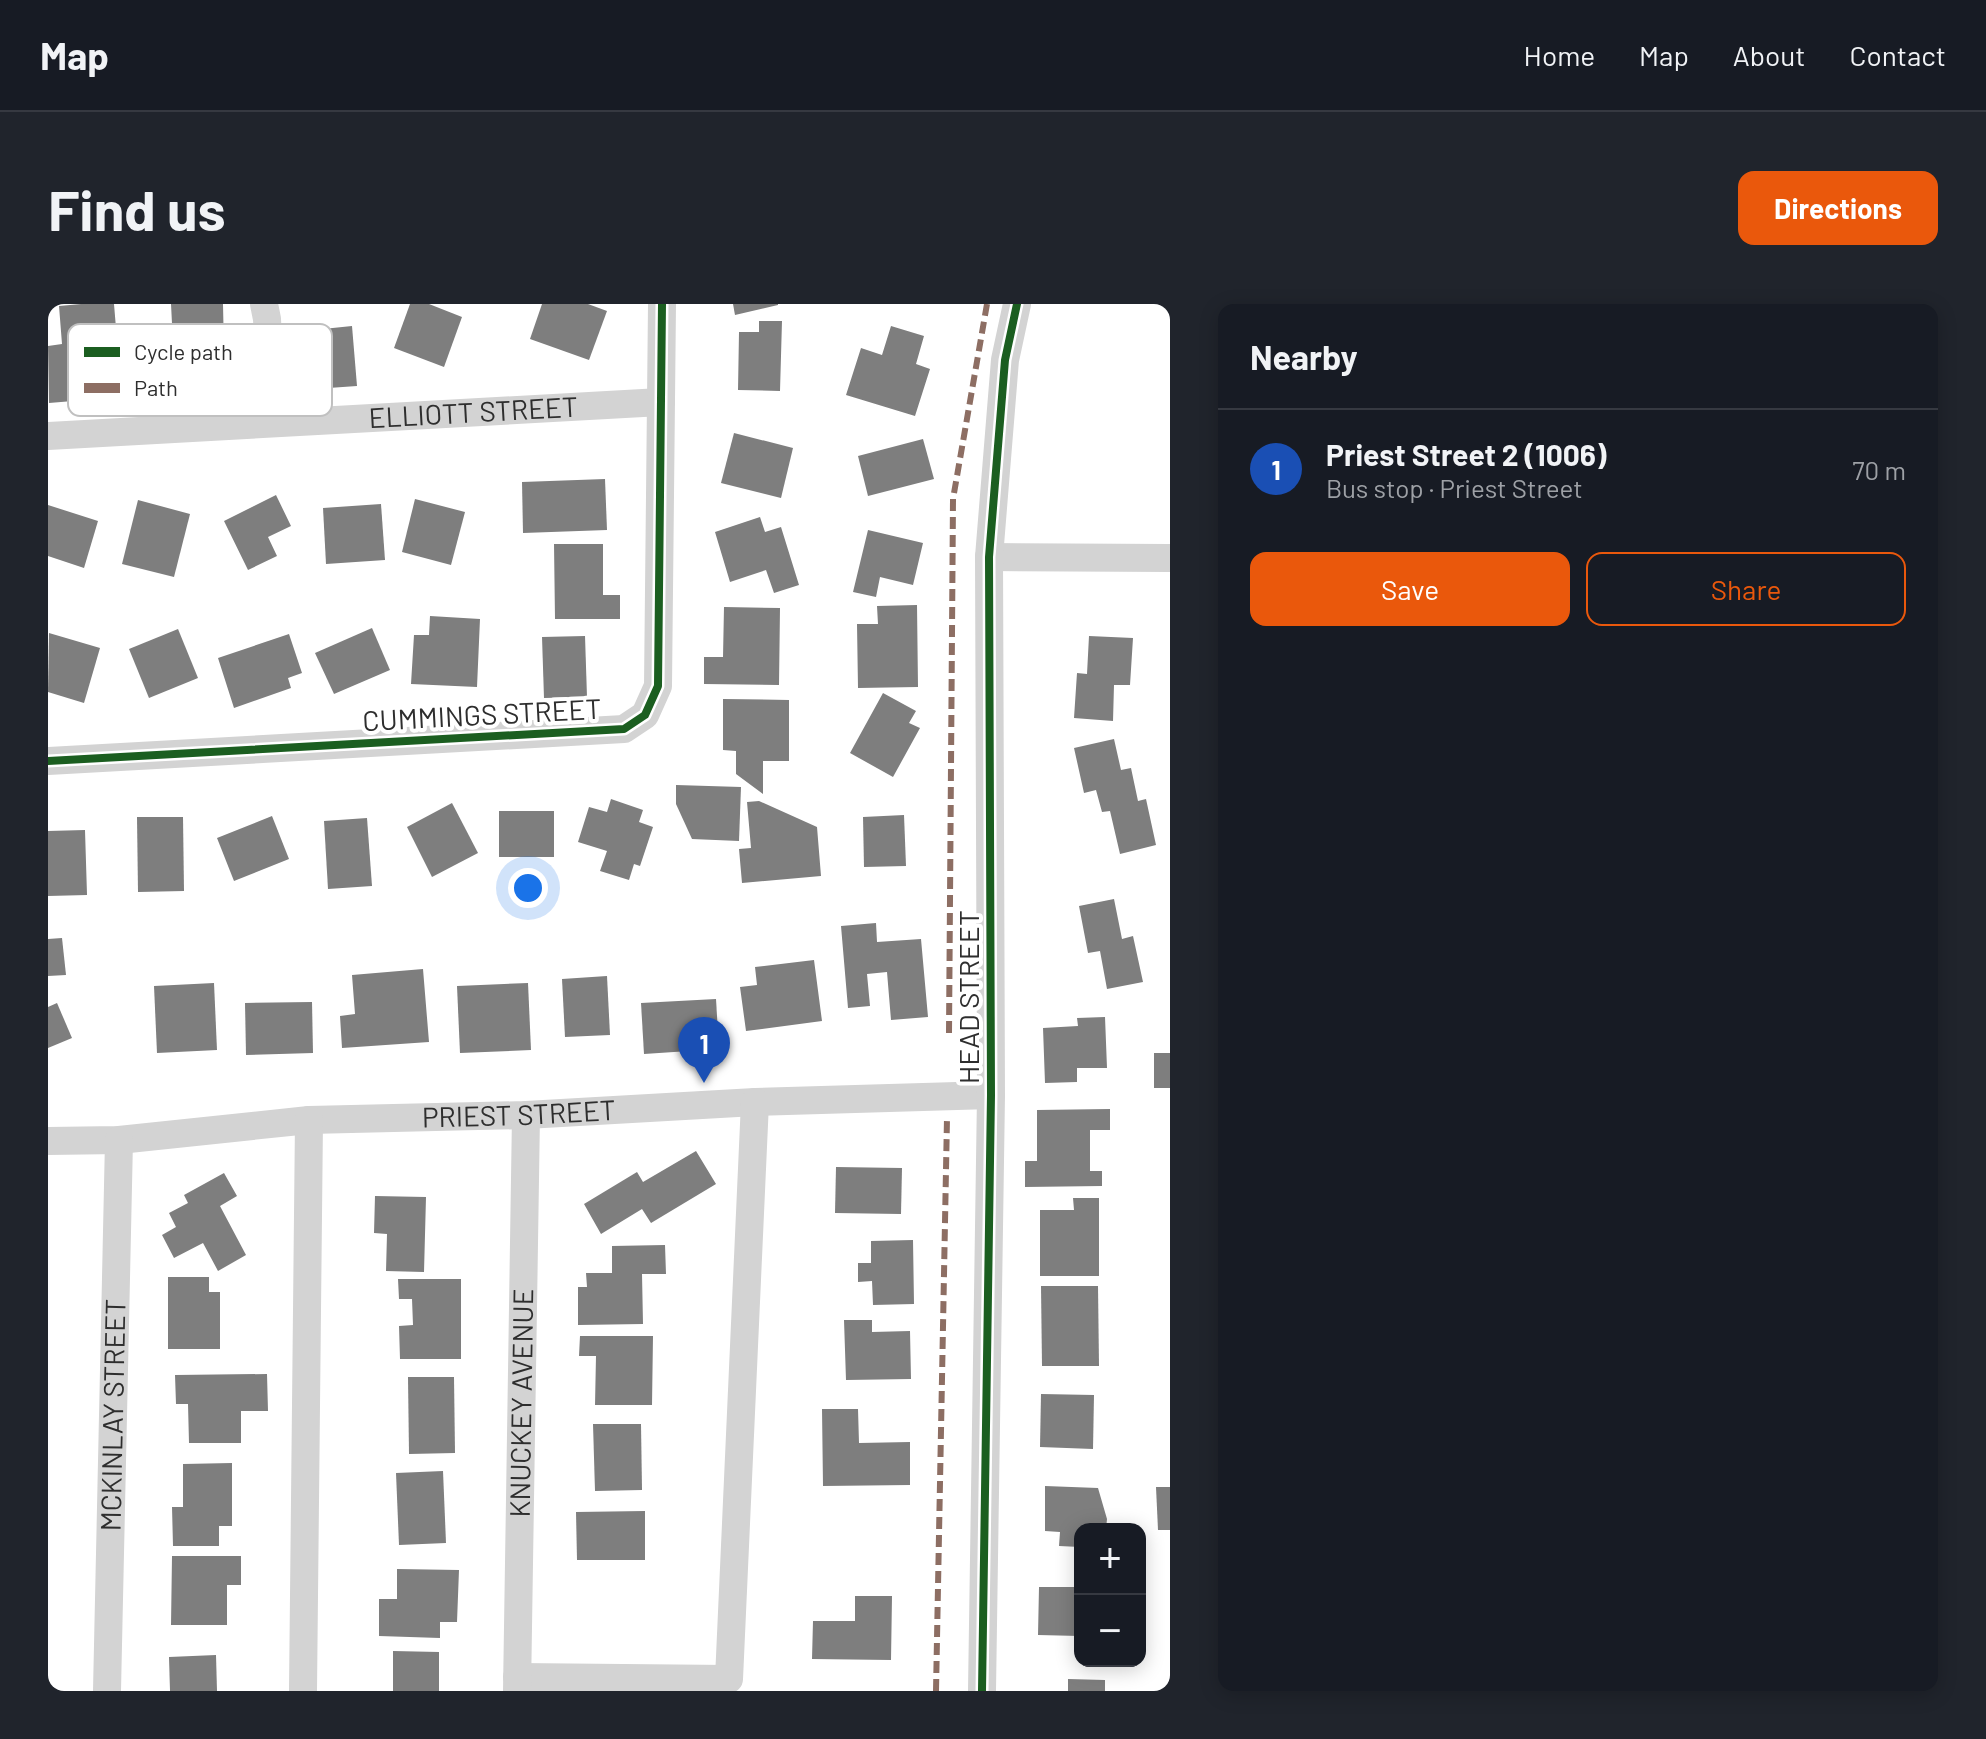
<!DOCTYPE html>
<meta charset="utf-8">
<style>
:root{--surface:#171b24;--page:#20242c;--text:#f1f3f6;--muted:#9ea1a6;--line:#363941;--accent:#ea580c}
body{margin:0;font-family:Barlow,sans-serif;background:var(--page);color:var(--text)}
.controls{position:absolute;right:24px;bottom:24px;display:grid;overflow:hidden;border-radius:16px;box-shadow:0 4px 20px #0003}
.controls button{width:72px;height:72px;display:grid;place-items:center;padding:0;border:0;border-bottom:2px solid var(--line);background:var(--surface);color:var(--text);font:40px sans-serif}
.you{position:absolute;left:480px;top:584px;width:28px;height:28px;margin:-20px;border:6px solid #fff;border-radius:50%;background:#1a73e8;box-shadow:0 0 0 12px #1a73e833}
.badge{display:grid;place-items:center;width:52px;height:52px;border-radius:50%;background:var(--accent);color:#fff;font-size:26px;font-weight:700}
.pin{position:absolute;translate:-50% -66px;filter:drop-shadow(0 2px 4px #0008)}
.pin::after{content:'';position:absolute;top:42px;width:28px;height:24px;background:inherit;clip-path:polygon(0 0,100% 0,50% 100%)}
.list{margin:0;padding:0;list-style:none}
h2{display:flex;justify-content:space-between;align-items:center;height:104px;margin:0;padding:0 32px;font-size:34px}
h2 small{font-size:26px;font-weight:400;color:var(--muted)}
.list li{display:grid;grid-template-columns:52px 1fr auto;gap:24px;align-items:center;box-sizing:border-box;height:120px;padding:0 32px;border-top:2px solid var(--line)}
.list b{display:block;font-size:30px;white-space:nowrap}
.list p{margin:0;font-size:26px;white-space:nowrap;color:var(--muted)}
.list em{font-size:26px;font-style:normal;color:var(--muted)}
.actions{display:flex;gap:16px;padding:24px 32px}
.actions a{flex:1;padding:18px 0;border:2px solid var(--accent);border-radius:16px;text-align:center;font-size:28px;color:var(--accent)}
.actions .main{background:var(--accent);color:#fff}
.map{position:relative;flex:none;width:1122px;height:1387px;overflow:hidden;border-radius:16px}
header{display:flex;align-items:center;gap:48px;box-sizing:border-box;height:112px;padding:0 40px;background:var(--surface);border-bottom:2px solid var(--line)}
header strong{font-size:38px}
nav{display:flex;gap:44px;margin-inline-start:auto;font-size:28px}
.intro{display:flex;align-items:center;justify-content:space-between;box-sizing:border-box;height:192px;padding:0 48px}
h1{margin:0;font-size:56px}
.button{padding:20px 36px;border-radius:16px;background:var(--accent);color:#fff;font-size:28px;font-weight:700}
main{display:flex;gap:48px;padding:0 48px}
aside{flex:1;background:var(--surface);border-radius:16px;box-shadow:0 4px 20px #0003}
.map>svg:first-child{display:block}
.building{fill:#7e7e7e}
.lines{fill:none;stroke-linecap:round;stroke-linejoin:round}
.minor{stroke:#d3d3d3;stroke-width:28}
.quiet{stroke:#8d6e63;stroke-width:6;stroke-dasharray:12 6;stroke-linecap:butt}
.cycleway-casing{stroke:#fff;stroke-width:13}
.cycleway{stroke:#1b5e20;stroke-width:8}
.labels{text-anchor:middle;stroke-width:8;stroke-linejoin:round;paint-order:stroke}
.street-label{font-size:28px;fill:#2e2e2e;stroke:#fff}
.key{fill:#fff;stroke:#c0c0c0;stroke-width:2}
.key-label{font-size:22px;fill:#2e2e2e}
</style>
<header>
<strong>Map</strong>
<nav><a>Home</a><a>Map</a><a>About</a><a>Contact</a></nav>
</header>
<div class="intro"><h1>Find us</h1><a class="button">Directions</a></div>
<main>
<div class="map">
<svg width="1122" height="1387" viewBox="0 0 1122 1387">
<rect width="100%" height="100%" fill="#fff"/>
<g class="building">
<path d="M33,0H66L70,48L45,51L49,95L1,99L0,42L14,40L11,2Z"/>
<path d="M123,0H175L176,46L201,45L203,84L139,86L138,58L126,59Z"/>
<path d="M362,0H381L414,13L396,63L346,44Z"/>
<path d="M494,0H540L559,7L541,56L482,35Z"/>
<path d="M685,0H730V1L687,11Z"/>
<path d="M711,17H734L732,87L690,86L691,28H711Z"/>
<path d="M304,22L309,82L252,86L246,28Z"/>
<path d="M843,22L876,32L868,60L882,65L867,112L798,91L813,44L834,51Z"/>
<path d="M686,129L745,144L733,194L673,179Z"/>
<path d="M875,135L886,175L820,192L810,152Z"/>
<path d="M557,175L559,226L475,229L474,178Z"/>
<path d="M228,191L243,222L220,233L229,252L200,266L176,217Z"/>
<path d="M367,195L417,208L403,261L354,248Z"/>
<path d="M90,196L142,210L126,273L74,260Z"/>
<path d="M333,200L337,256L278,260L275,204Z"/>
<path d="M0,201L50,217L36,264L0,252Z"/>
<path d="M712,213L717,228L733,223L751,281L726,289L718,266L682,278L667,228Z"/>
<path d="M820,226L875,239L865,281L832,273L828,293L805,288Z"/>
<path d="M506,240H555V291H572V315H507Z"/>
<path d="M869,301L870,383L810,384L809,320H830L829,302Z"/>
<path d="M676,303L732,304L731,381L656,380V353H675Z"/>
<path d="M382,312L432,315L429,383L363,380L366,331H381Z"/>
<path d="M324,324L342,366L286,390L267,349Z"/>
<path d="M130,325L150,374L101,394L81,345Z"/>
<path d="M1,329L52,344L36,399L0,388Z"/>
<path d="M241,330L254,369L240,374L243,384L186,404L170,354Z"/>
<path d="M537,332L539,393L496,394L494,333Z"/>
<path d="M1041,332L1085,334L1082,381H1066L1065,417L1026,414L1029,369L1039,370Z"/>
<path d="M835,389L868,407L861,419L872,424L845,473L802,449Z"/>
<path d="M675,395L741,396V457H715V490L688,470V447L675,446Z"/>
<path d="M1066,435L1073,466L1083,464L1090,497L1098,495L1108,541L1072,550L1062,507L1054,508L1048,486L1036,489L1026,444Z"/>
<path d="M628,481L693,483L691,537L644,535L628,500Z"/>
<path d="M563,495L595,506L591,518L605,523L592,562L586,560L581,576L552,567L559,547L530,538L541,503L559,508Z"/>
<path d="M711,497L769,523L773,572L694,579L691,545L703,544L699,498Z"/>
<path d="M404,499L430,549L384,573L359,523Z"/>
<rect x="451" y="507" width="55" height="46"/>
<path d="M856,511L858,562L816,563L815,513Z"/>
<path d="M224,512L241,555L186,577L169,534Z"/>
<path d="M89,513H135L136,587L90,588Z"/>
<path d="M319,514L324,582L280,585L276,517Z"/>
<path d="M37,526L39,591L0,592V527Z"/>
<path d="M1066,595L1074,635L1085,632L1095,678L1059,685L1052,647L1040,649L1031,602Z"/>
<path d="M828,619L829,638L873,635L880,713L843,716L839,668L819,670L822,702L800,704L793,622Z"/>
<path d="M14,634L18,671L0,672V635Z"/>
<path d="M766,656L774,717L698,727L692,683L709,681L707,663Z"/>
<path d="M375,665L381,738L294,744L292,712L307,710L304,671Z"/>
<path d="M559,672L562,731L517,733L514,675Z"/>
<path d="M166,679L169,746L109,749L106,682Z"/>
<path d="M480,679L483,746L412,749L409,682Z"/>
<path d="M668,695L671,745L596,750L593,699Z"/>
<path d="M264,698L265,749L198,751L197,699Z"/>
<path d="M9,699L24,734L0,744V703Z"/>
<path d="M1057,713L1059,764H1029V778L997,779L995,724L1030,722L1029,714Z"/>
<rect x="1106" y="749" width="16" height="35"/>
<path d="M1062,805V826H1042V867H1054V882L977,883V857H989V806Z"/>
<path d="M648,847L668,880L603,919L594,905L553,930L536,900L589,868L595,878Z"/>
<path d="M788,863L854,864L853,910L787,909Z"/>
<path d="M176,869L189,892L172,902L198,951L170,967L155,939L126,954L114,931L128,923L121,909L140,899L136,891Z"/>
<path d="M327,892L378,893L376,968L338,967L339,930L326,929Z"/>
<path d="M1025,894H1051V972H992V906H1026Z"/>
<path d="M865,936L866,1000L825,1001L824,977L810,978V959H823V937Z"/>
<path d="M617,941L618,970H594L595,1020L530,1021V983H539L538,969H564V942Z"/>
<path d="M120,973H161V988H172V1045H120Z"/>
<path d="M350,975H413V1055H352L351,1022L365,1021L364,995H351Z"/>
<path d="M993,982H1050L1051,1062H994Z"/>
<path d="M796,1016H824V1028L862,1027L863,1075L798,1076Z"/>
<path d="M532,1032H605L604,1101H547L548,1052H531Z"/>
<path d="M219,1070L220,1107H193V1139H141L140,1100H128L127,1071Z"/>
<path d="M360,1073H406L407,1149L361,1150Z"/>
<path d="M993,1090L1046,1091L1045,1145L992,1143Z"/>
<path d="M774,1105H810L811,1139L862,1138V1181L775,1182Z"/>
<path d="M545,1120H593L594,1186L547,1187Z"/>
<path d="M184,1159V1222H171V1242H125L124,1203H135V1160Z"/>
<path d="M395,1167L398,1239L351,1241L348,1169Z"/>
<path d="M997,1182L1050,1184L1059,1215L1058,1225H1032V1243L1011,1242L1012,1228L997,1227Z"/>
<path d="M1108,1183H1122V1226H1110Z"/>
<path d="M597,1207V1256H529L528,1208Z"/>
<path d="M124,1252H193V1281H179V1321H123Z"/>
<path d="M1028,1259H1032V1332L990,1331L991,1283H1028Z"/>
<path d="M349,1265L411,1266L409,1318H392V1334L331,1332V1295H349Z"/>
<path d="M807,1292H844L843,1356L764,1355L765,1317H807Z"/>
<path d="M345,1347L391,1348V1387H345Z"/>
<path d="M168,1351L169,1387H122L121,1353Z"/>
<path d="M1020,1375L1057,1376V1387H1020Z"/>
</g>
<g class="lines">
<g class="minor">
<path d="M216,0L219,15L224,119"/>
<path id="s1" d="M0,132L613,98"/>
<path d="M941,253L1122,254"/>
<path d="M0,457L576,425L597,411L610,382L614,0"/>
<path id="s2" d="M0,837L71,836L261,816L478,811L707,798L943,791"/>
<path d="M469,1373L681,1375L707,798"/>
<path id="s3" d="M59,1387L71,836"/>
<path d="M255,1387L261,816"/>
<path id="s4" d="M469,1387L478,811"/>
<path d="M934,1387L943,791L941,253L957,56L969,0"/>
</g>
<g class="quiet">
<path d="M901,729L905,195L939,0"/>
<path d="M888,1387L899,814"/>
</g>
<defs>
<g id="cycleway">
<path d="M0,457L576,425L597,411L610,382L614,0"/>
<path d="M934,1387L943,791L941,253L957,56L969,0"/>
</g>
</defs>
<use href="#cycleway" class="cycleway-casing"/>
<use href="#cycleway" class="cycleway"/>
</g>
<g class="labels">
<g class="street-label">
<text dy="10" stroke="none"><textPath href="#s1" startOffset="426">ELLIOTT STREET</textPath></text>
<text transform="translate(434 411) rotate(-3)" y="10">CUMMINGS STREET</text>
<text transform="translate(921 693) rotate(-90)" y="10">HEAD STREET</text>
<text dy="10" stroke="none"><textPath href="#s2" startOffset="472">PRIEST STREET</textPath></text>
<text dy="10" stroke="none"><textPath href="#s4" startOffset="288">KNUCKEY AVENUE</textPath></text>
<text dy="10" stroke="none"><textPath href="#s3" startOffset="276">MCKINLAY STREET</textPath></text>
</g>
</g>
<rect x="20" y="20" width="264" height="92" rx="12" class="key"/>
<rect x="36" y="43" width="36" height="10" fill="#1b5e20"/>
<rect x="36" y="79" width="36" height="10" fill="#8d6e63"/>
<g class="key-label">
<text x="86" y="56">Cycle path</text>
<text x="86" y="92">Path</text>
</g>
</svg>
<div class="controls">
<button>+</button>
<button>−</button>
</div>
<div class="you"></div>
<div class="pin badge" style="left:656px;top:779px;background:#1a4fb4">1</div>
</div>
<aside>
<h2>Nearby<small></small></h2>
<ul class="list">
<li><span class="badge" style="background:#1a4fb4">1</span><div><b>Priest Street 2 (1006)</b><p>Bus stop · Priest Street</p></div><em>70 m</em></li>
</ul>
<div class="actions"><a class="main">Save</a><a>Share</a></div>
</aside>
</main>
